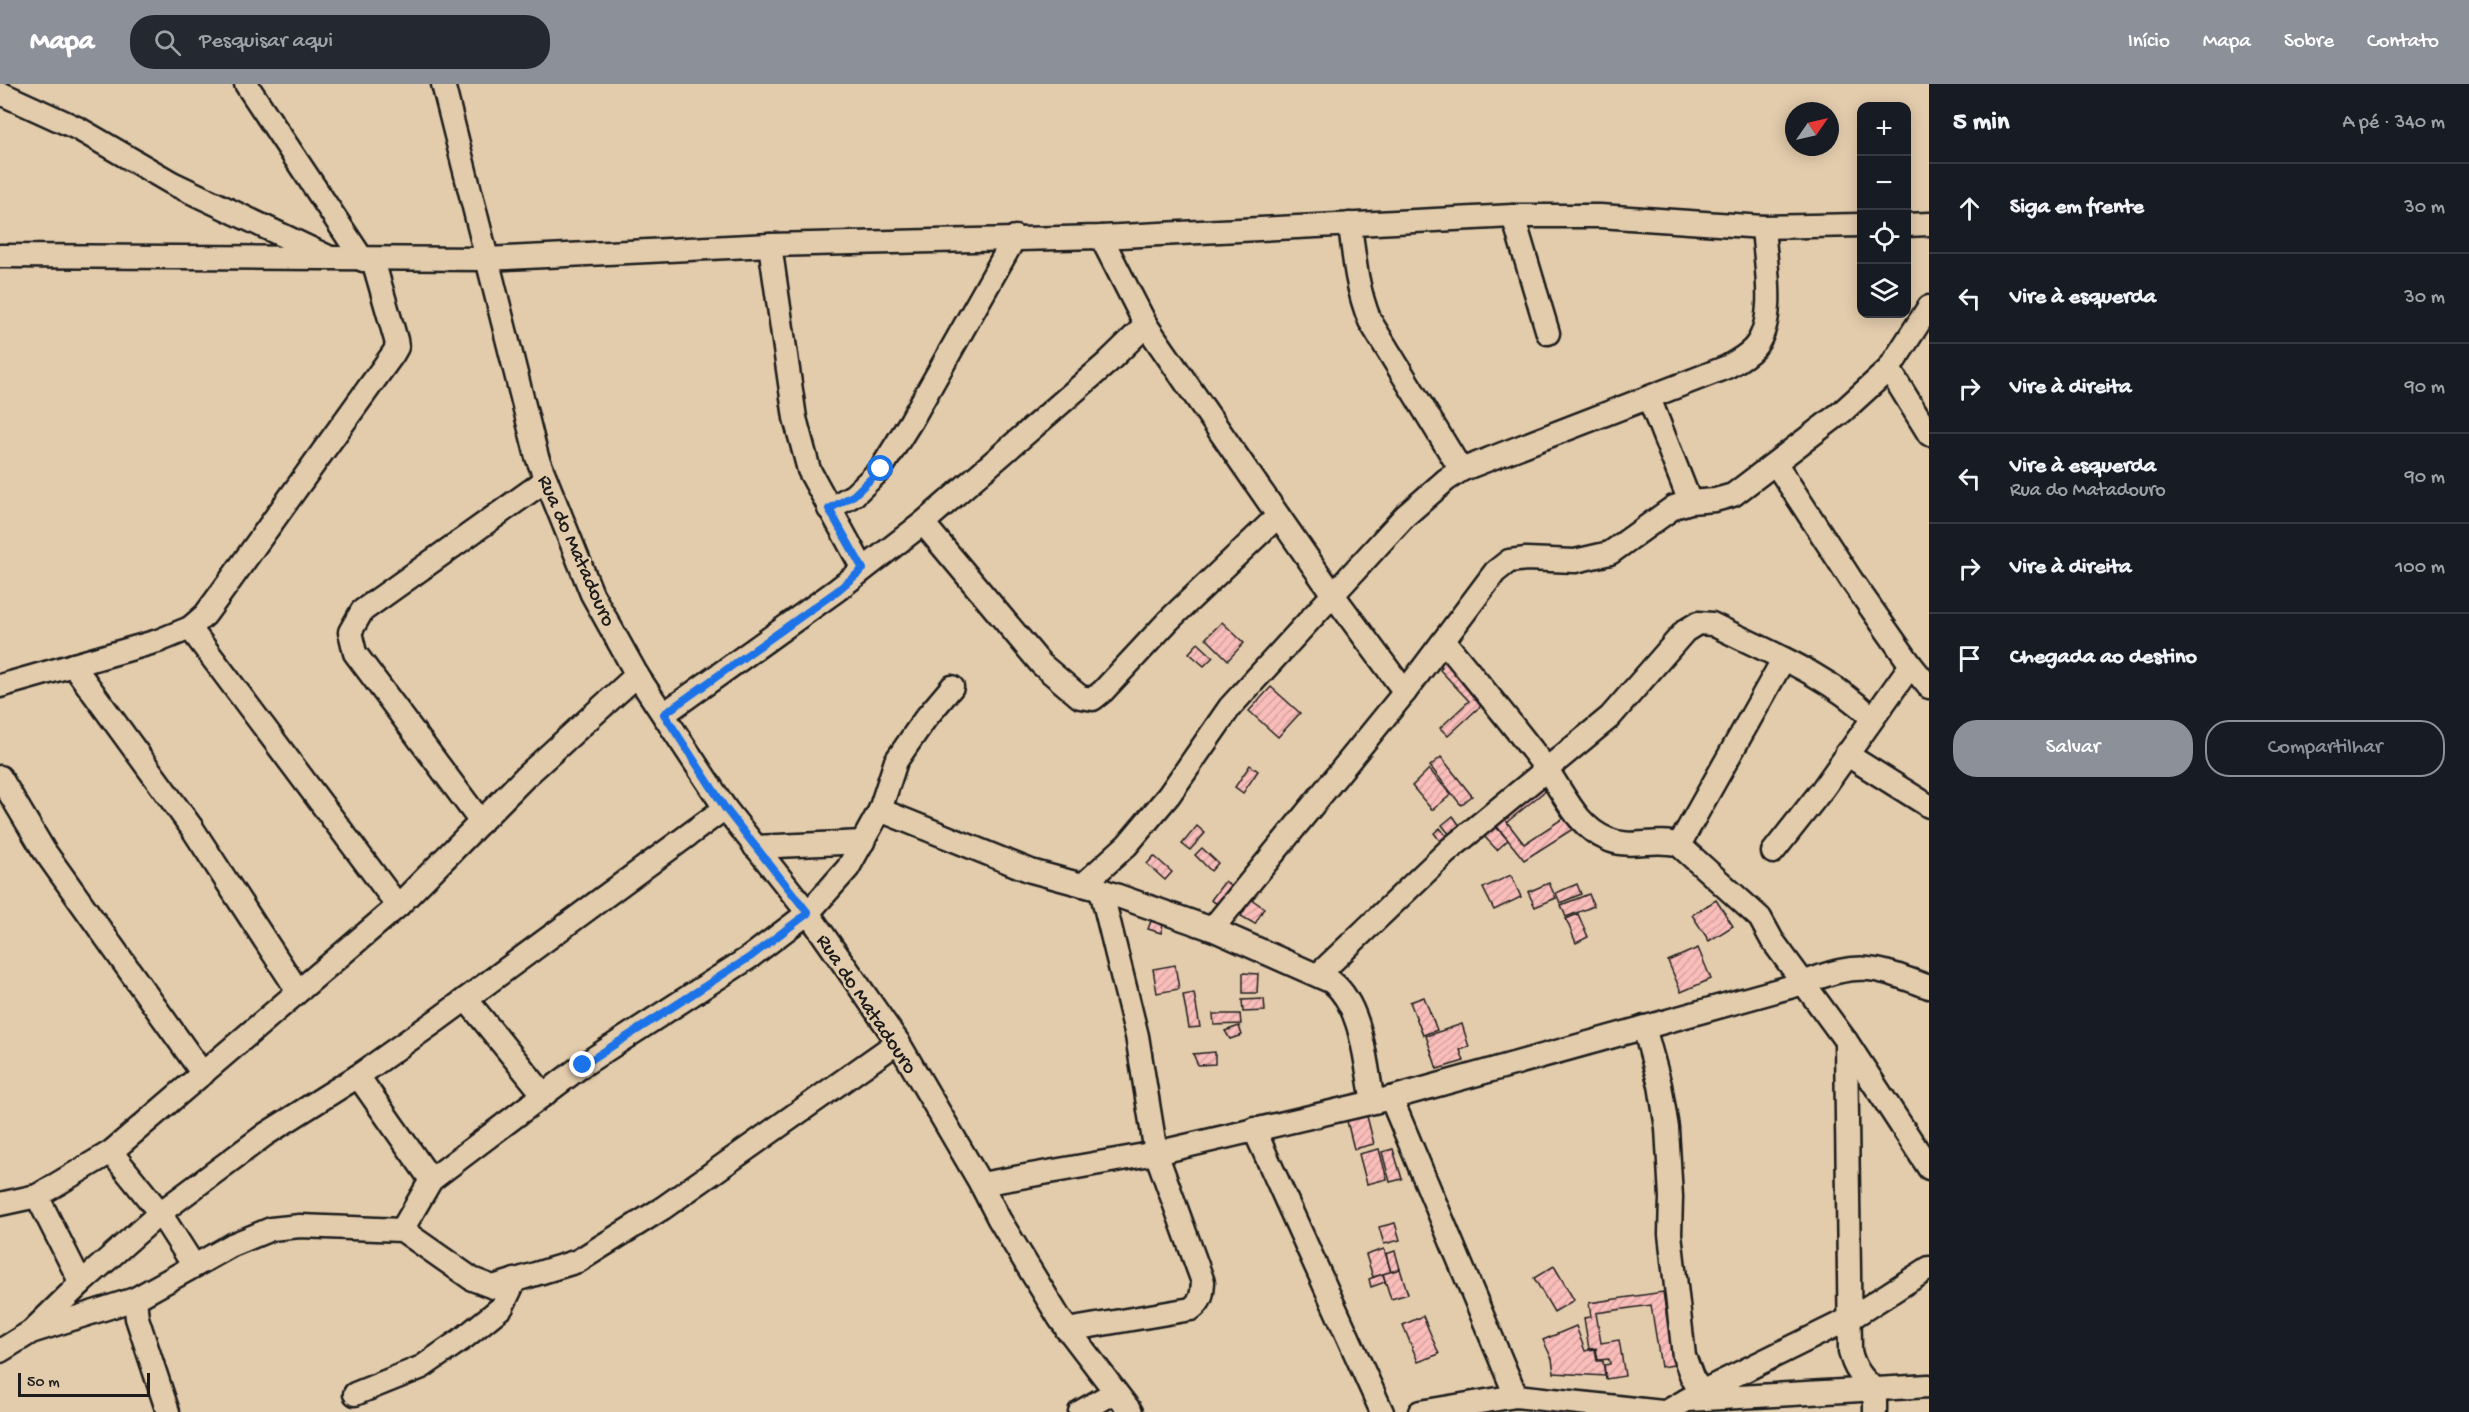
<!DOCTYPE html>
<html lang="pt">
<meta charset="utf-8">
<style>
:root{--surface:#171b24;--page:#242831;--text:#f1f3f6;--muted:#9ea1a6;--line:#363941;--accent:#8c9099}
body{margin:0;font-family:"Gochi Hand",sans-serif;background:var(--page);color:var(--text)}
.controls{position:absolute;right:18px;top:18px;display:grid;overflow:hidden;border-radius:12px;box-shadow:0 3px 15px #0003}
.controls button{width:54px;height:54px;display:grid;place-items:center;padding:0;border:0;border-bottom:2px solid var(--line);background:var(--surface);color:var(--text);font:30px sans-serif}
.compass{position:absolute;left:1785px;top:18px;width:54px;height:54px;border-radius:50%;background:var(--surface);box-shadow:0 3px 15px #0003;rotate:56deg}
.scale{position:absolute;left:18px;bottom:15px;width:132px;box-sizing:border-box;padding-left:6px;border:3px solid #1c1c1c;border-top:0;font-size:16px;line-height:21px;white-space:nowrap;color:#1c1c1c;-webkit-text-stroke:4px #e3ccac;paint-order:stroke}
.stop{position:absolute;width:18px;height:18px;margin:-14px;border:4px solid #1a73e8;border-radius:50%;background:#fff}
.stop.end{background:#1a73e8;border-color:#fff;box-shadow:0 2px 6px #0008}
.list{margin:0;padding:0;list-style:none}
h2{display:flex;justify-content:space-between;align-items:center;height:78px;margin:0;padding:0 24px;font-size:26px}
h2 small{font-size:20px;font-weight:400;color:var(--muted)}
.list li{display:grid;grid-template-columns:39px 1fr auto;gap:18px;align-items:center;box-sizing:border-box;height:90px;padding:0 24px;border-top:2px solid var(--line)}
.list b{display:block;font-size:22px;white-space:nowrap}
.list p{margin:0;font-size:20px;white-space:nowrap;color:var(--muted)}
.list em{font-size:20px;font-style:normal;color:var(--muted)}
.actions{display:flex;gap:12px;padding:18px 24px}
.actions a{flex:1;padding:14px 0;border:2px solid var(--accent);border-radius:24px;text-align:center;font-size:21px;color:var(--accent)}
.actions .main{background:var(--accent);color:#fff}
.icon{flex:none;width:33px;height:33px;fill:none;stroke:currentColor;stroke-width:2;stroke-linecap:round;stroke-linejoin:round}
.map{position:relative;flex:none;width:1929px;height:1328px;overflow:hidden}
header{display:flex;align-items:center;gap:36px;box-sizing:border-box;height:84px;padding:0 30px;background:var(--accent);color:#fff}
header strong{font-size:28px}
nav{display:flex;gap:33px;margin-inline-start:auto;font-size:21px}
.search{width:420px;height:54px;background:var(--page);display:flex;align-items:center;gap:15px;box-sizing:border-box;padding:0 21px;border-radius:24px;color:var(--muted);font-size:22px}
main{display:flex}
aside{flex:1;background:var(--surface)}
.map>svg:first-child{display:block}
.building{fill:url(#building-hatch);stroke:#1c1c1c;stroke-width:1.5}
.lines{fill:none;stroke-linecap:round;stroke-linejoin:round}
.minor-casing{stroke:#1c1c1c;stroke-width:27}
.minor{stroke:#e3ccac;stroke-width:22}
.route{stroke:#1a73e8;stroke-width:8}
.labels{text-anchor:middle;stroke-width:5;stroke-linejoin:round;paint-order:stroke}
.street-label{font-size:21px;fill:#1c1c1c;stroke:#e3ccac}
</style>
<header>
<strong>Mapa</strong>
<div class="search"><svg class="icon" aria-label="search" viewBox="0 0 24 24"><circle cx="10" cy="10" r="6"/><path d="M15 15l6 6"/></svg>Pesquisar aqui</div>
<nav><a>Início</a><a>Mapa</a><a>Sobre</a><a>Contato</a></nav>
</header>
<main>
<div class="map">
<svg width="1929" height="1328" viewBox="0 0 1929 1328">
<defs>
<pattern id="building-hatch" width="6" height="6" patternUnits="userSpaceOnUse" patternTransform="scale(1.5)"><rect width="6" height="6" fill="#f9bdba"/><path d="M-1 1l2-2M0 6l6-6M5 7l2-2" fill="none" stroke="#d5a29f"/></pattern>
</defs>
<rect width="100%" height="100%" fill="#e3ccac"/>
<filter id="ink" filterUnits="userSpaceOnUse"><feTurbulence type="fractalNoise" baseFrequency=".0167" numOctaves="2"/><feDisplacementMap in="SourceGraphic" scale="12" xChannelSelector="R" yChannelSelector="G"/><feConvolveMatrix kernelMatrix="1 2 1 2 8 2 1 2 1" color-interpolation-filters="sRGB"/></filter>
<g filter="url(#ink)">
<g class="building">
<path d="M1222,538L1244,559L1228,576L1206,554Z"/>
<path d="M1198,559L1213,573L1204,582L1189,569Z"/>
<path d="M1443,568L1487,616L1448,652L1440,644L1469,617L1440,586L1442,583L1435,575Z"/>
<path d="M1271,603L1300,629L1278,653L1249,627Z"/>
<path d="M1441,673L1472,712L1461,721L1430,682Z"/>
<path d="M1250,681L1258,687L1243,709L1235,703Z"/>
<path d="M1429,685L1451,711L1432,726L1412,702Z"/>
<path d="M1541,692L1550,703L1507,738L1524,760L1568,731L1576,743L1524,776L1491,735Z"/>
<path d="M1453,732L1460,742L1450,751L1442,741Z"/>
<path d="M1492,739L1508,756L1497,766L1481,749Z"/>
<path d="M1197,742L1205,749L1190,766L1182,760Z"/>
<path d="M1440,744L1447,753L1441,758L1434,749Z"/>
<path d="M1202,764L1218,779L1211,787L1195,771Z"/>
<path d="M1154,772L1172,788L1165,796L1147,780Z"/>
<path d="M1511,791L1521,813L1494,826L1483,804Z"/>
<path d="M1225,797L1232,803L1219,821L1211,816Z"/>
<path d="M1549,799L1556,814L1535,823L1528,808Z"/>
<path d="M1577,800L1581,810L1560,819L1556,809Z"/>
<path d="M1589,810L1594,822L1566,833L1561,821Z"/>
<path d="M1251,815L1264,824L1255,840L1241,832Z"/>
<path d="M1716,816L1733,842L1709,857L1692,831Z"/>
<path d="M1578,830L1588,853L1576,859L1566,835Z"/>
<path d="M1151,837L1163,841L1161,849L1148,845Z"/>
<path d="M1698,864L1711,895L1681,908L1668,877Z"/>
<path d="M1175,881L1179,905L1157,909L1153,885Z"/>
<path d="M1243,889L1258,890L1257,909H1243Z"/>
<path d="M1194,909L1200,943L1189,944L1183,911Z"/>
<path d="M1424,913L1437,946L1423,951L1410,918Z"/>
<path d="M1264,915L1265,927L1243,928L1242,916Z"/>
<path d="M1213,930H1240L1241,940L1214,941Z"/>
<path d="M1462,940L1469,963L1460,966L1464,977L1437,985L1426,952Z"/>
<path d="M1239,942L1242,951L1230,955L1225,947Z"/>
<path d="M1215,968V980L1198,981L1193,970Z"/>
<path d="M1367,1032L1374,1060L1354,1065L1347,1037Z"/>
<path d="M1379,1065L1387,1095L1367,1100L1359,1070Z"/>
<path d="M1393,1065L1402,1095L1390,1098L1382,1068Z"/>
<path d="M1395,1139L1400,1156L1384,1160L1379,1143Z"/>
<path d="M1384,1165L1391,1188L1373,1193L1366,1171Z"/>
<path d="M1395,1167L1400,1185L1391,1188L1386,1170Z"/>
<path d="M1554,1182L1574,1216L1554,1228L1534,1194Z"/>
<path d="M1400,1185L1408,1210L1391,1215L1383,1190Z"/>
<path d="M1383,1190L1385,1198L1371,1203L1369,1195Z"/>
<path d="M1663,1208L1674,1281L1661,1283L1651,1221L1596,1229L1601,1259L1619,1256L1625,1292L1606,1295L1604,1281L1610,1280L1609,1275L1598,1276L1596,1264L1589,1265L1584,1234L1591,1233L1589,1219Z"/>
<path d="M1423,1232L1439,1270L1418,1278L1403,1241Z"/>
<path d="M1576,1242L1585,1267L1595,1265L1597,1277H1603L1605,1292L1554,1289L1552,1275L1543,1256Z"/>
</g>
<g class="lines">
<defs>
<g id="minor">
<path d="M246,0L363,176"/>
<path d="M443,0L537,373L592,510L637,591L725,724L808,829L898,958L981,1100L999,1135L1060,1235L1131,1328"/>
<path d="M0,9L79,45L172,99L326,172"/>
<path d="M1513,132L1548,249"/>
<path d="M1350,140C1354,174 1357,206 1370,237L1461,386"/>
<path d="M1906,141L1929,140"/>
<path d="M1101,153L1146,241L1334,512L1405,608"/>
<path d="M770,161L795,334L809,386L863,485"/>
<path d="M0,172L486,175L770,161L1101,153L1513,132H1600L1763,143L1862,141"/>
<path d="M1889,285L1929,350"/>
<path d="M1649,314L1690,418"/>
<path d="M829,425L854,411L881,385L911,337L1015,153"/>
<path d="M923,439L1041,580L1080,613L1093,615L1103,607L1169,536L1278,432"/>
<path d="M190,544L205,531L219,512L393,270L397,263L396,256L373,176"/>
<path d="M1444,557C1478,599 1513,640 1545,683C1564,709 1576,742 1607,755C1630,766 1656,753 1679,761L1760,834L1772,856L1846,957L1929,1084"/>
<path d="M73,581L192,744L298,907"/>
<path d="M1911,581L1929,603"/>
<path d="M0,602L158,557L190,544L398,822"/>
<path d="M664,630L837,506L923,439L1107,279L1146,241"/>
<path d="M1846,670L1929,722"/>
<path d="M0,693L43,765L203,990"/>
<path d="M880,726L1031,787L1101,806L1212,845L1332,898C1363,923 1365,979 1373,1017"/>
<path d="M481,738L355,569L350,548L362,527L546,396"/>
<path d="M1679,761L1783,576"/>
<path d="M755,763L863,758"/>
<path d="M1773,768L1822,706L1911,581L1852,497L1776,380"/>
<path d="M1083,801L1127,761L1169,711L1230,623L1405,432L1446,396L1461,386L1727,283C1736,278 1747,272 1754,264C1778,236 1765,178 1763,143"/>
<path d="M1212,845L1405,608L1495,488L1509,477L1526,475L1575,477L1610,469L1674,423L1690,418L1715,416L1733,411L1843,327L1889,285L1929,223"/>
<path d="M1318,891L1450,765L1610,633L1685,547L1698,539L1712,540C1766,567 1829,591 1872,634"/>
<path d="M466,915L544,1011"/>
<path d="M1644,943L1660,1001L1667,1044L1671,1113L1670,1150L1684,1272L1692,1293L1701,1308"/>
<path d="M1846,957L1850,1267C1854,1285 1862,1294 1875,1306V1328"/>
<path d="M358,992L431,1096"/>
<path d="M1391,1014L1516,1312"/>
<path d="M1254,1045L1382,1328"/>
<path d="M111,1068L160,1129L194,1182"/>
<path d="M981,1100L1156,1069L1391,1014L1804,899C1859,876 1875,883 1929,903"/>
<path d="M0,1120L37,1112L111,1068L398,822L526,692L637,591"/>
<path d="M402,1146L431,1096L583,981L750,873L808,829L848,784L880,726L896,677L925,635L952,603"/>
<path d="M81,1199L160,1129L266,1050L358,992L436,937L725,724"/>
<path d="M135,1215L137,1234L168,1328"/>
<path d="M34,1245L81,1199L37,1112"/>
<path d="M1067,1246L1191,1225C1202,1217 1202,1211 1203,1198L1156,1069L1137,952L1101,806"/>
<path d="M0,1267L31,1248L135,1215L232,1161L271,1145L300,1142L402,1146L472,1195L493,1203L578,1177L663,1124L898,958"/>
<path d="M355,1310L422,1283L465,1253L502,1223L515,1196"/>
<path d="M1687,1316L1701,1308L1851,1234L1929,1184"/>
<path d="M1080,1328L1115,1308"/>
<path d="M1420,1328L1516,1312L1662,1328"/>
<path d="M1666,1328L1687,1316L1929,1302"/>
</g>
</defs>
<use href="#minor" class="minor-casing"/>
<use href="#minor" class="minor"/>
</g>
</g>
<g class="lines" filter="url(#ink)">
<path class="route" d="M583,981L750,873L808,829L725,724L664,630L837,507L863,485L829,425L854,411L881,385"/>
</g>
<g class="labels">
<g class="street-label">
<text transform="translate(578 466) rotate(66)" y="7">Rua do Matadouro</text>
<text transform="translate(868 919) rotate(56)" y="7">Rua do Matadouro</text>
</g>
</g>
</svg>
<div class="controls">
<button>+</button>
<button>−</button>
<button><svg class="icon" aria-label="locate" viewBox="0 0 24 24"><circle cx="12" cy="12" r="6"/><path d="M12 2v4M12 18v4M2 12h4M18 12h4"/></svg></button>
<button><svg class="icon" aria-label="layers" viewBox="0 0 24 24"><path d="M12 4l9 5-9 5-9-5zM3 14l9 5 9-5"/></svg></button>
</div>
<svg class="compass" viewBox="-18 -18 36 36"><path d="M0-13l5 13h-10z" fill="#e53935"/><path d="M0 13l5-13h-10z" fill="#9ea1a6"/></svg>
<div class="scale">50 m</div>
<div class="stop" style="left:881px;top:385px"></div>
<div class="stop end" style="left:583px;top:981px"></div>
</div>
<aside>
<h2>5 min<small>A pé · 340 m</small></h2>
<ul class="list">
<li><svg class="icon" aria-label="ahead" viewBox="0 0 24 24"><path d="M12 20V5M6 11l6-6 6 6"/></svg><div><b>Siga em frente</b></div><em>30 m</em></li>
<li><svg class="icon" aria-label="left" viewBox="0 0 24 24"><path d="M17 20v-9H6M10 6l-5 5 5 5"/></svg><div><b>Vire à esquerda</b></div><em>30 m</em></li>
<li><svg class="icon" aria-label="right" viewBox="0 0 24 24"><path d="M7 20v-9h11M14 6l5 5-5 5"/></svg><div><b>Vire à direita</b></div><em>90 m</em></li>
<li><svg class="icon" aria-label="left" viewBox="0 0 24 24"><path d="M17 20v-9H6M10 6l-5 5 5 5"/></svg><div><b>Vire à esquerda</b><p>Rua do Matadouro</p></div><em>90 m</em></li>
<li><svg class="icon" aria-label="right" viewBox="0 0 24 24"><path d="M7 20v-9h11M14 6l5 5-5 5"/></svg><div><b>Vire à direita</b></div><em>100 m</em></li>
<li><svg class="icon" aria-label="arrive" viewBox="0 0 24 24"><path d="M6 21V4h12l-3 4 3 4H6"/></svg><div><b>Chegada ao destino</b></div></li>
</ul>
<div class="actions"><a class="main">Salvar</a><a>Compartilhar</a></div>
</aside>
</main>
